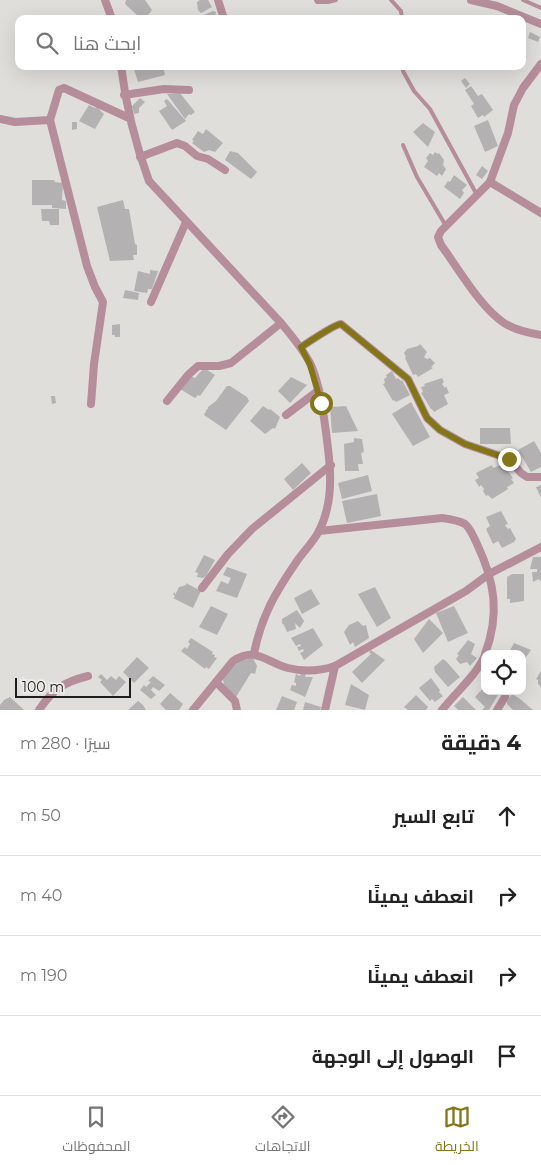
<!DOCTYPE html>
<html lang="ar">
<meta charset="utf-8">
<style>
:root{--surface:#fff;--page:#f6f6f6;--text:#222;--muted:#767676;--line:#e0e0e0;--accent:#837619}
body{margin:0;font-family:Montserrat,Cairo,sans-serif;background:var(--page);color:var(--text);direction:rtl}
.controls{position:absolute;right:15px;bottom:15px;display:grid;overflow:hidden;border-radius:10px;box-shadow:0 5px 20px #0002}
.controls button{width:45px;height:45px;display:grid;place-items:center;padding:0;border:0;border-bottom:1px solid var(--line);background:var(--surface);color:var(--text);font:25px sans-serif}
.scale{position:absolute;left:15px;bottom:12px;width:116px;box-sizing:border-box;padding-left:5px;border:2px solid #1e1d1c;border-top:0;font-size:14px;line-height:18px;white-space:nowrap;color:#1e1d1c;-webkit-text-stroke:4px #edebe8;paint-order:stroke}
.stop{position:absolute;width:15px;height:15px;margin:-11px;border:4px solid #837619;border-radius:50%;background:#fff}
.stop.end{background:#837619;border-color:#fff;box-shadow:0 1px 5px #0008}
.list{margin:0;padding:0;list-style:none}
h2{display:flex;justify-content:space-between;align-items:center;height:65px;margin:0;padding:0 20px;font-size:21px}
h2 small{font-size:16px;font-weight:400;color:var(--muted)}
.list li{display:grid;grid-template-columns:32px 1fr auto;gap:15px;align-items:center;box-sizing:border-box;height:80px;padding:0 20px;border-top:1px solid var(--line)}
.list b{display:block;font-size:19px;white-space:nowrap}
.list em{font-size:16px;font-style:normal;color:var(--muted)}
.icon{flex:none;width:28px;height:28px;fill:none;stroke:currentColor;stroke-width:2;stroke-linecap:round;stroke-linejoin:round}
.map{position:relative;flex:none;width:541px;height:710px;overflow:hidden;direction:ltr}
.search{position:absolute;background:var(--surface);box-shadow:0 5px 20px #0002;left:15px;right:15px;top:15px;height:55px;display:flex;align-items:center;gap:12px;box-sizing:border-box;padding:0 18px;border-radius:10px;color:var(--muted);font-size:19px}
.sheet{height:385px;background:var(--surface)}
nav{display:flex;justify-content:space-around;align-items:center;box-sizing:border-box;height:70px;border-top:1px solid var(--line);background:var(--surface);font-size:14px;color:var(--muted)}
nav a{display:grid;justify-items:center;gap:2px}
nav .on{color:var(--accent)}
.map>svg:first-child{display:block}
.building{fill:#b4b1b2}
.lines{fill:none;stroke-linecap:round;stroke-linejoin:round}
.lane{stroke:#b68d9a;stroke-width:4}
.street{stroke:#b68d9a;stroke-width:8}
.route{stroke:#837619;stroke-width:6}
</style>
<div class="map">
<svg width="541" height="710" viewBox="0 0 541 710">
<rect width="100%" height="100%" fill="#e0dedb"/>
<g class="building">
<path d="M126,0H145L152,10L145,19L141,16H138L125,4Z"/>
<path d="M200,0H208L212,7L201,13L198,10L197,2Z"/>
<path d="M213,11L216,12L215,17L220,19H200L199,17Z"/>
<path d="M530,32L540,37L538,42L528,38Z"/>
<path d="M133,66H163L165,75L138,82Z"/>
<path d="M465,78L470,84L466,88L461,81Z"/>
<path d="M471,86L478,96L482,94L493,110L484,117L483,115L478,118L471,106L474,104L465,90Z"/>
<path d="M180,93L195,112L191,115L189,114L185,119L167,94Z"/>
<path d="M140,98L145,102L139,108V113L134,114L132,106Z"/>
<path d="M167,99L186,121L172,130L159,111L167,106L164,101Z"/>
<path d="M89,105L95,108L97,107L104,114L95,129L79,121Z"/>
<path d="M488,120L498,146L485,152L474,126Z"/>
<path d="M72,122H77V129L72,130Z"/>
<path d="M423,123L435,132L428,147L413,132Z"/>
<path d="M206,129L223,143L215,152L209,150L204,152L192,143L194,141L192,140L198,131L203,134Z"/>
<path d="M230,151L238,153L257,172L251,179L225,160Z"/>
<path d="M435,152L438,154L439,153L444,160L443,165L446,169L442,176L439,173L437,176L424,167L428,161L426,158L430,153L433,155Z"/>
<path d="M482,166L488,171L482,179L476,175Z"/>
<path d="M454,175L467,185L462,190L464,193L460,199L444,187L448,181L450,182Z"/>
<path d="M32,180H54L55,182L63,183L62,200L66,201V209L52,208V205H32Z"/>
<path d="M123,200L125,209H129L135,244L137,245V255H133L134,260L110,261L97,207Z"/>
<path d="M41,209H59V225H50L49,221H42Z"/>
<path d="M150,270L158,271L152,289H148L147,293L134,291L138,271L150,274Z"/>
<path d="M125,290L139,293L138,300L123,298Z"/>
<path d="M120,324V337H115V335H112V325Z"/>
<path d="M420,344L427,352L424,357L427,359L430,358L435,363L431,367L433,368L418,377L416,374L413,375L405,358L406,357L404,353L407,349L418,346Z"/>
<path d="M204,368L215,375L200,396L198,395L195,398L180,389L190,376L195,378Z"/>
<path d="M392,371L396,379L398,378L401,381L402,380L410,395L396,402L394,400L393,401L383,384L385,383L384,379L387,377L386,375Z"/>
<path d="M291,377L307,385L290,403L278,391Z"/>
<path d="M442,378L444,382L442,384L445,388L446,386L449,393L444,395L448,404L434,412L432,409H431L421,393L423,392L421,387L425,386L424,384Z"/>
<path d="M227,386H230L247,397L249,401L226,430L204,415L207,409H208V407L216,401Z"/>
<path d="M51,396H55L56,403L52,404Z"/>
<path d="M411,402L430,437L413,446L392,414Z"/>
<path d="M263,406L269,410L270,409L280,417L275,429L273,428L265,434L250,421Z"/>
<path d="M346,406L358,431L332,433L330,407Z"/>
<path d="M480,428H510L511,444H480Z"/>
<path d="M354,438L362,439L364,452L361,453L363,464H358L359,471H345L344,444L354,442Z"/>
<path d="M534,441L541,453V467L531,472L518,450Z"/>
<path d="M302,463L311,473L293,490L284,479Z"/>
<path d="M492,465L493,468L501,465L503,467L504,466L513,478L511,479L514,483L507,487L508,489L492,499L488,495L486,496L483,491L484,489L481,485L479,487L475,480L479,478L476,473Z"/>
<path d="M368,475L372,491L342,499L338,483Z"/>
<path d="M541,485V498L536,487Z"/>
<path d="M377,494L381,516L347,523L342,501Z"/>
<path d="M501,511L508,524L505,525L508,529L510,528L516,539L514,542L502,548L498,541L493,544L486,529L490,526L486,517Z"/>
<path d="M204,555L215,560L206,576L203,578L197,577L198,573L195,572Z"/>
<path d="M533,557H541V582L539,579L533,582L532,572H537V569H530Z"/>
<path d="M227,567L247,574L237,598L216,591L221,581L228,584L231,578L223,575Z"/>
<path d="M512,574H524V601L510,603V599H507V577Z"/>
<path d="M186,583L201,591L193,608L173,598L175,597L173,594L175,592V595L179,587L186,585Z"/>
<path d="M375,587L391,618L377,627L358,594Z"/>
<path d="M311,589L320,604L302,614L294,598Z"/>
<path d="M211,606L228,614L217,635L199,627Z"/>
<path d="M454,606L468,633L448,642L436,613Z"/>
<path d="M297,610L304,621L300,628L295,623L296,629L287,632L284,625L282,623V619Z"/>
<path d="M429,619L443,633L423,653L414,639Z"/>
<path d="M358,621L363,626L366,625L369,638L355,647L353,642L350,645L344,632L349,625Z"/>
<path d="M313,628L323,645L304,660L300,653L304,651L303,649L299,651L297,647L301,646L300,644L296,646L291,638Z"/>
<path d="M191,638L213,652L212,654L215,655L214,657L217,658L209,669L206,667L205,669L181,651L185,647L187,649L190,644L188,642Z"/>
<path d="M468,640L475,644L471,654L477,658L470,666L467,662L460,664L456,659L459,655L457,654Z"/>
<path d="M514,643L531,650L522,663V654H508Z"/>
<path d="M371,650L385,660L362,683L352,672L371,654L369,652Z"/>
<path d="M137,657L149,668L134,683L123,672Z"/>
<path d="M253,658L257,666L255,674L251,673L236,697L225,689L223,680L225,673L239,661Z"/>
<path d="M443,659L446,661L460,677L448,687L435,672L434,667Z"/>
<path d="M541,671V687L538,684V680L536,679Z"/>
<path d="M301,672L306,674L305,677H313L305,697L290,690L292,685L296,686V683L294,682L296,674L300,676Z"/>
<path d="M101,674L107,680L111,676L116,680L119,676L126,682L113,696L100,682L102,680L98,677Z"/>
<path d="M153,676L165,685L159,691L153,687L151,690L156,695L151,699L140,690L144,685L146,687L151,682L148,681Z"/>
<path d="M431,678L440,690L439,692L443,696L435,702L432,699L430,701L419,688Z"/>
<path d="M351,684L369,695L365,710L345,705Z"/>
<path d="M485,686V691H497L499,693L489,710H482L485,707L475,697Z"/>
<path d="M170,693L183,704L179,710H166L160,704Z"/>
<path d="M512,694L520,699L533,710H513L507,704V701Z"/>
<path d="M416,695L428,707L426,710H408L404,707Z"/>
<path d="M282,696L297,702L294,710H276Z"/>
<path d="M10,697L24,710H0V705L4,700Z"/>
<path d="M463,697L476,710H458L454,706Z"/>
<path d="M138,701L143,705L146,710H128Z"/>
<path d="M305,702L321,707L320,710H303Z"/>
</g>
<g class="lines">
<g class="lane">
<path d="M316,0L317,2H328L336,0"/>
<path d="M391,0L401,11L402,19"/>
<path d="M523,0L541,8"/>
<path d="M403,66V71L414,91L430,109L477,195"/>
<path d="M403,145L417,177L446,226"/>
</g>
<g class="street">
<path d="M105,0L112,19"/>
<path d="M218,0L224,19"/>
<path d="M471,0L497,6L541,24"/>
<path d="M541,64L523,88L514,105L508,133L490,182L441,231L438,237L441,245C458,268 480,307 504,323C515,330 529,333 541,335"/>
<path d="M121,66C126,106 135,143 149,181L281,323C292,336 302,348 310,363C318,380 321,400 324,418C329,455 337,496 319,531C314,541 304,551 297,561C275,593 262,615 254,653"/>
<path d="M124,95L164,89L189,90"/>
<path d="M0,119L15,122L50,120"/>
<path d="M140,157L177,143L185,146L197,156L208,159L225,170"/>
<path d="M490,182L541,213"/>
<path d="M151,302L186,222"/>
<path d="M301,347C309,342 335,324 341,324L408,379L427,418L440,430L465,444L509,459L521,473L527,477H541"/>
<path d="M167,401L188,375L198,366H219L231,363L281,323"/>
<path d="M91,404L94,364L103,302L95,287L87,266L50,120L59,90L64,88L129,118"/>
<path d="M286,415L319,390"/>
<path d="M319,531L442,518C449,519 458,520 465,524C471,529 474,538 477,544C495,582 500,614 485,654"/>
<path d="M202,588L228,554L252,529L331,465"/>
<path d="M216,682L235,701L237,710"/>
<path d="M39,710C53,689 64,682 88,676"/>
<path d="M193,710L233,661C256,646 266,662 288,668C304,672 320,671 335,666L466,591L489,574L541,547"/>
<path d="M325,710L335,666"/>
<path d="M442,710C456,692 476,676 485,655"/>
<path d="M497,710L505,697L506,691"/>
</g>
</g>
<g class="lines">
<path class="route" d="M321,403L310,365L301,347C309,342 335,324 341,324L408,379L427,418L440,430L465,444L509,459"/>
</g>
</svg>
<div class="controls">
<button><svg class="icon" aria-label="locate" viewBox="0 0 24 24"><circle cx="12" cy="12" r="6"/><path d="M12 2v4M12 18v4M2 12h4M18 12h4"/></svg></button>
</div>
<div class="scale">100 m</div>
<div class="stop" style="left:321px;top:403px"></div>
<div class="stop end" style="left:509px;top:459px"></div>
<div class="search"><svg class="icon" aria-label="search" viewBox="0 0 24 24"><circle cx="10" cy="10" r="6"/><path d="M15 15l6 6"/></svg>ابحث هنا</div>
</div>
<section class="sheet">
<h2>4 دقيقة<small>سيرًا · 280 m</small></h2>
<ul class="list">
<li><svg class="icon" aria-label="ahead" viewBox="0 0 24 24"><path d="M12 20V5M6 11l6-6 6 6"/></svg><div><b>تابع السير</b></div><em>50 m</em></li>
<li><svg class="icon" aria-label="right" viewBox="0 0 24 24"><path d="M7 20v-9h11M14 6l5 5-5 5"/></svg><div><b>انعطف يمينًا</b></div><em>40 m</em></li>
<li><svg class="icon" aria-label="right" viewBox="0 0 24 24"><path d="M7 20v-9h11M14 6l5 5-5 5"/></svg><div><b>انعطف يمينًا</b></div><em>190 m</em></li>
<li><svg class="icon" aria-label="arrive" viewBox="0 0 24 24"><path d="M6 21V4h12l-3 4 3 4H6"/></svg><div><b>الوصول إلى الوجهة</b></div></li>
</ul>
</section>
<nav>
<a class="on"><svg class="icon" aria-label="map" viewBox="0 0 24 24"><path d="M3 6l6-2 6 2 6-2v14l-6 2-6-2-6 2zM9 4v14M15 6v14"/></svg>الخريطة</a>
<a><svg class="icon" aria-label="directions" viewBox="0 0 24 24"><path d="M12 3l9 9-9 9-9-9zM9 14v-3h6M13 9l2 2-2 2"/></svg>الاتجاهات</a>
<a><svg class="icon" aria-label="saved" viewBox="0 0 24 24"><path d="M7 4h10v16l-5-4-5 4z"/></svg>المحفوظات</a>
</nav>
